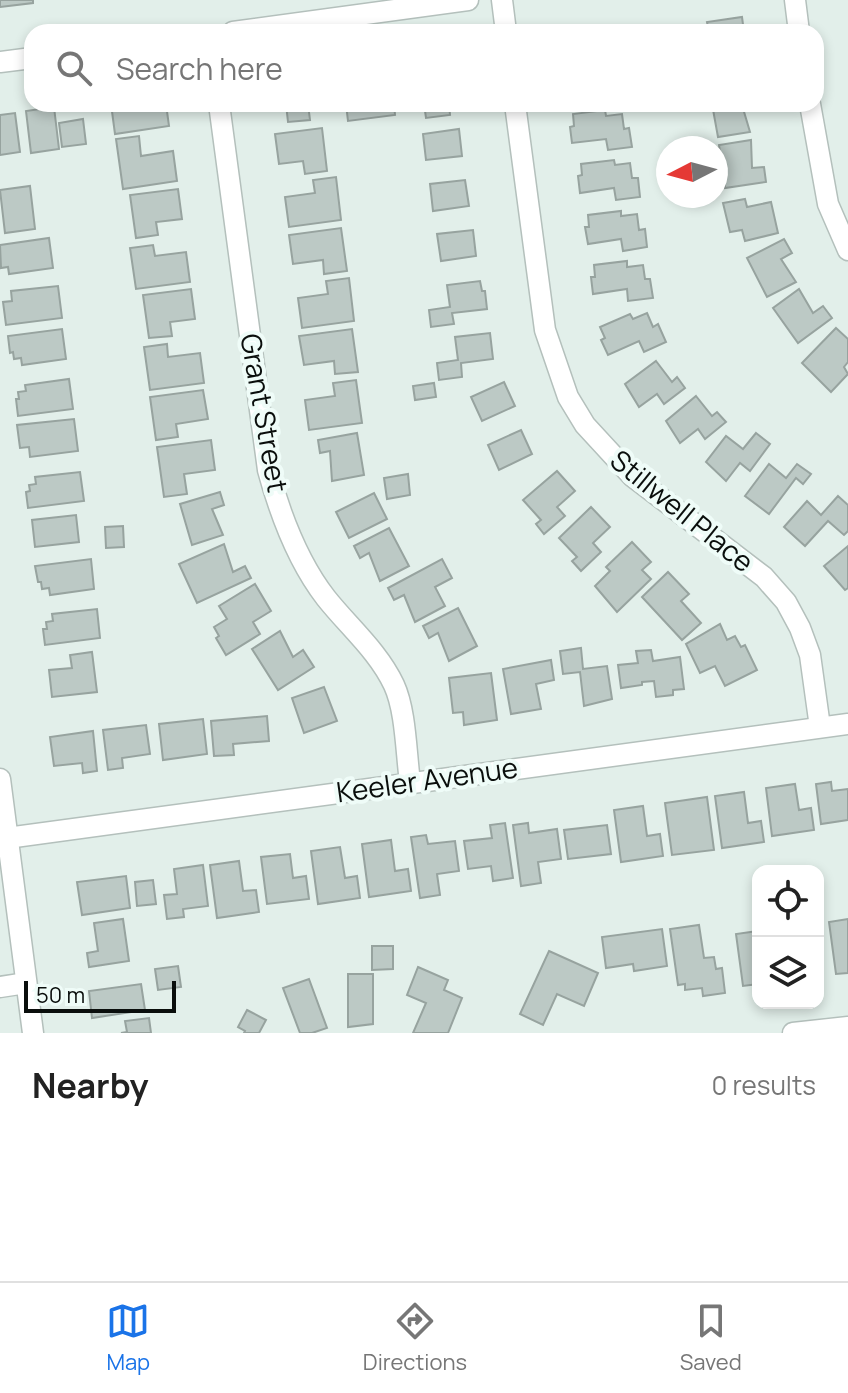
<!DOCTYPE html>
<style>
:root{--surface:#fff;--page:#f6f6f6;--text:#222;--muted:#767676;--line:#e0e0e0;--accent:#1a73e8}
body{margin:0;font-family:Manrope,sans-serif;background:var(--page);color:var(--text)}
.controls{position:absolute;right:24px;bottom:24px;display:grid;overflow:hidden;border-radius:16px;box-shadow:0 4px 12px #0003}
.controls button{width:72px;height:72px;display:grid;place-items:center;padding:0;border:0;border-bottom:2px solid var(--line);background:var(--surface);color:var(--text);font:40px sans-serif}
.compass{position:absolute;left:656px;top:136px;width:72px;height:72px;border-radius:50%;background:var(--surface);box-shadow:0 4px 12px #0003;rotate:264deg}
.scale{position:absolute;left:24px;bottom:20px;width:152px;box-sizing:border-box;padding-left:8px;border:4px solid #0a0e0c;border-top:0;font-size:22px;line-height:28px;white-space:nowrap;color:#0a0e0c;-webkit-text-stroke:6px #effcf8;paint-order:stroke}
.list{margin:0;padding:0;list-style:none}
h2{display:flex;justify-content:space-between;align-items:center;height:104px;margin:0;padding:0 32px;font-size:34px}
h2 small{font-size:26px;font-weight:400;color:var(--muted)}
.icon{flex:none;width:44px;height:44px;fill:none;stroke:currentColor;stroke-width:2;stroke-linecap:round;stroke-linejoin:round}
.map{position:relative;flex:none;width:848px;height:1033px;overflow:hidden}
.search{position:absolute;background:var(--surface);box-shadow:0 4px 12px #0003;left:24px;right:24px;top:24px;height:88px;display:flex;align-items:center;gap:20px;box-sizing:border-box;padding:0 28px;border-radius:24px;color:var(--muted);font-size:30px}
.sheet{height:248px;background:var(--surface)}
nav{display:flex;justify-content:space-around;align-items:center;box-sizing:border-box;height:112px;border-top:2px solid var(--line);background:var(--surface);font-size:22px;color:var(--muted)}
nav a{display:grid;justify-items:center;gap:4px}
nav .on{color:var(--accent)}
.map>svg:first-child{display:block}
.building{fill:#bcc9c5;stroke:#97a39f;stroke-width:2}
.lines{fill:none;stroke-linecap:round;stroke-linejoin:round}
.minor-casing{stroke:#b4c0bc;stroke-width:23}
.minor{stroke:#fff;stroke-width:20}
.labels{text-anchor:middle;stroke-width:8;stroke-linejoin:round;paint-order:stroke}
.street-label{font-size:28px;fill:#0a0e0c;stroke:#effcf8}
</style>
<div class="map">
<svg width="848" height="1033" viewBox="0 0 848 1033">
<rect width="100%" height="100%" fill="#e2efea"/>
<g class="building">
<path d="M0,0H33V3L0,7Z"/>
<path d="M742,17L744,32H709L707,22Z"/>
<path d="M668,26L669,32H624Z"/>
<path d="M111,104H166L169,126L115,134Z"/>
<path d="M286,104H308L310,120L288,122Z"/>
<path d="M346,104H394L395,115L348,121Z"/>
<path d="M424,104H449L450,115L426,118Z"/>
<path d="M712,104H748L742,105L750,132L718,137Z"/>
<path d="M54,107L59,149L31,153L26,111Z"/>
<path d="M605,110L606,116L622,114L624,129L629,128L632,147L608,150L606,139L572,143L570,127L574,126L573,114Z"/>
<path d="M15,113L20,152L0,155V115Z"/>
<path d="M83,119L86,144L62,147L59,123Z"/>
<path d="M322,128L327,171L305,174L303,161L279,164L275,134Z"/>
<path d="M459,129L462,156L426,160L423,134Z"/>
<path d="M139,136L141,156L173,151L177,181L123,189L116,139Z"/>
<path d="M751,140L752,168L764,167L766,182L725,188L719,145Z"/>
<path d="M614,160L615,165L630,163L632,178H638L640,197L616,200L614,188L580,193L578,176L582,175L581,164Z"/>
<path d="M336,177L341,220L289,227L285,197L315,193L313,180Z"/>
<path d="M465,180L469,206L433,211L430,184Z"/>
<path d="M30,186L35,229L5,233L0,190Z"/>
<path d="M178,189L182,219L156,222L158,235L136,238L130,195Z"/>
<path d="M745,199L747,207L771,202L778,233L745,241L742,230L730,232L723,203Z"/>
<path d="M621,211V216L637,214L639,230L645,229L647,247L623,251L621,239L588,244L585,227H589L588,215Z"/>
<path d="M341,228L347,271L324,274L323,260L293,264L289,235Z"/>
<path d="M473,230L476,256L441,261L437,234Z"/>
<path d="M49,238L53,268L9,274L8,267L1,268L0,245Z"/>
<path d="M784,239L792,253L781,259L796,282L767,297L747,258Z"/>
<path d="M153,245L155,256L186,252L190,282L136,289L130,248Z"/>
<path d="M627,261V267L643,265L645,279H650L653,298L628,301L627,289L593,294L591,277H595L594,265Z"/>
<path d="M349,278L354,321L302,328L298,298L328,294L326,281Z"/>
<path d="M480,281L482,291H485L487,309L452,313L454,324L431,327L429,310L450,307L447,285Z"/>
<path d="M58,286L62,318L6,325L3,302L12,301L11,291Z"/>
<path d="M191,289L195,319L170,322L172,336L149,338L143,295Z"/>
<path d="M799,289L813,313L823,306L832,318L798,343L773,308Z"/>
<path d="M647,313L653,327L658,324L666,342L644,352L639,341L608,355L601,340L605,338L600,327L630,314L633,319Z"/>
<path d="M836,328L848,339V362L844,367L848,374L831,392L802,363Z"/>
<path d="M62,329L66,359L22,365L21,358L14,359L13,352L10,353L8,336Z"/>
<path d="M352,329L358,372L335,374L334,361L304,365L299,336Z"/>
<path d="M490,333L493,359L461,363L462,377L439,380L437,363L458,360L455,337Z"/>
<path d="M167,344L168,357L200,353L204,383L150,390L144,347Z"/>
<path d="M656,361L672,382L677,377L685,388L664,404L657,394L639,407L625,384Z"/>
<path d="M69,379L73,409L18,416L16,399H19L18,392L26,391L25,385Z"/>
<path d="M356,380L362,423L309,430L305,400L335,396L333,383Z"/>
<path d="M504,382L515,406L482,421L471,397Z"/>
<path d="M434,383L436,397L415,400L413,386Z"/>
<path d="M203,390L208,419L176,424L178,437L156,440L150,397Z"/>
<path d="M696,396L712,416L717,412L726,422L705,439L698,429L680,443L666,421Z"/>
<path d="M74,419L78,451L30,457L29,447L20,448L17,425Z"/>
<path d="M521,430L532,454L499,470L488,445Z"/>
<path d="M357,433L364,475L332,481L330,451L320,453L318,440Z"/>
<path d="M756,433L770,444L750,471L740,463L726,481L706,462L726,436L743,449Z"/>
<path d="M211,440L215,470L184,474L187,494L164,497L157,447Z"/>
<path d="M769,464L786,478L797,464L811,474L803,484L796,478L769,514L745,496Z"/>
<path d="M557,471L575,491L557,507L565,516L544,534L536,524L541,520L523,500Z"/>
<path d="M80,472L84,501L28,508L26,492L30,491L29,485L36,484L35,477Z"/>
<path d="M408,474L410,495L387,499L384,478Z"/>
<path d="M220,492L224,505L212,509L223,535L192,545L180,504Z"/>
<path d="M374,493L387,519L349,538L336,512Z"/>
<path d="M838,496L848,505V531L844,535L828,521L805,546L784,527L807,501L821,515Z"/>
<path d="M591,507L610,527L593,543L601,552L581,571L572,561L577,557L559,538Z"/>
<path d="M76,515L79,542L35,547L32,520Z"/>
<path d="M123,526L124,547L106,548L105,527Z"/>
<path d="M389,528L409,566L380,581L369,553L360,558L354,546Z"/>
<path d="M632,542L651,562L642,570L651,579L617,612L595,586L610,571L606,567Z"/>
<path d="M224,544L233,572L245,566L251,578L197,603L179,564Z"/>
<path d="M848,546V588L845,590L824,566Z"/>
<path d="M91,559L94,589L50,595L49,588L42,589L41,582H38L35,566Z"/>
<path d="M442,559L452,578L435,587L445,606L415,622L404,595L394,600L388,588Z"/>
<path d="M668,572L689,594L681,601L701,623L682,640L642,597Z"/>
<path d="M255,584L271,611L253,622L260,634L226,655L216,638L219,636L214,627L227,619L219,606Z"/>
<path d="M458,608L477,646L449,661L438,633L429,638L423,626Z"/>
<path d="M97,609L100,638L45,645L43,629H47L46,622L53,621L52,614Z"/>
<path d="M720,624L727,640L735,636L741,647L745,645L757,670L725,686L715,666L700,673L686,644Z"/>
<path d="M280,631L293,657L303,650L314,667L278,690L252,649Z"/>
<path d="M581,648L583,669L607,666L612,699L584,706L580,672L563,674L560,651Z"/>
<path d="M651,650L653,661L680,657L684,689L673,690V695L656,697L654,681L642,682V685L621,688L618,665L638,663L636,651Z"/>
<path d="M92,652L97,692L52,697L49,670L72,668L70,655Z"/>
<path d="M551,660L554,680L536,684L541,709L511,714L503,669Z"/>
<path d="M491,673L497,720L464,725L463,712L453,713L449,678Z"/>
<path d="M324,687L337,721L304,733L292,698Z"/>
<path d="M267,716L269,741L233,744L234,755L214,756L211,721Z"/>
<path d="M203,719L207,754L163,760L159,724Z"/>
<path d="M146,725L150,754L122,758L123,768L108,770L103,730Z"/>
<path d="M93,731L97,771L83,773L82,763L54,766L50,737Z"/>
<path d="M831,782L832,791L848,789V820L821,824L816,784Z"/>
<path d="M795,784L799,810L811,808L814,830L772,836L766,788Z"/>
<path d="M744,792L748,823L761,821L764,842L722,848L715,796Z"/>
<path d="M707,797L714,850L672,855L665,803Z"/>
<path d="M643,806L647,836L660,834L663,856L621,862L614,810Z"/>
<path d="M505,823L513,878L493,881L491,866L468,869L464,841L492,838L490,825Z"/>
<path d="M528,823L529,833L557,829L561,859L538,862L541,883L521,886L513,825Z"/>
<path d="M607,825L611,854L568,859L564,830Z"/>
<path d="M426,835L428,844L455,841L459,871L437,874L440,895L420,898L411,837Z"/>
<path d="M391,840L395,871L408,869L411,891L369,897L362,844Z"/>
<path d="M340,847L345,878L357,876L360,898L318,904L311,851Z"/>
<path d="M290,854L293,878L306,876L309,899L267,904L261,857Z"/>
<path d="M239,861L243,891L256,890L259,912L217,918L210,865Z"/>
<path d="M203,865L208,906L183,909L184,917L167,919L164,895L177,894L174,869Z"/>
<path d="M126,876L130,908L82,915L77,882Z"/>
<path d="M153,880L156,904L137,906L135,882Z"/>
<path d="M123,919L129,961L89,967L87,953L98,951L94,923Z"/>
<path d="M848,919V973L836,974L829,922Z"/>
<path d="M699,925L704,958L714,957L716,969L722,968L725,993L703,996L702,988L685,990V984L678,985L670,929Z"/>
<path d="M662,929L667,966L634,971L633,964L606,968L602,937Z"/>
<path d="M758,931V984L743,986L736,934Z"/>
<path d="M372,946H393V969L372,970Z"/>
<path d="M549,951L598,973L584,1006L557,994L543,1025L520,1014Z"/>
<path d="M178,966L181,987L158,990L155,969Z"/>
<path d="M418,967L448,980L444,990L462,998L448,1033H413L426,1003L407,995Z"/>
<path d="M348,974H373V1024L348,1027Z"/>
<path d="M309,979L327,1028L312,1033H300L283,988Z"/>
<path d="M141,984L145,1010L92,1018L89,991Z"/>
<path d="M247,1010L266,1020L259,1033H244L245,1031L238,1027Z"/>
<path d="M149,1018L151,1033H121L127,1032L125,1021Z"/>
</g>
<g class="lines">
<defs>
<g id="minor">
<path d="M502,0L506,32"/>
<path d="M795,0L799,32"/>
<path d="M233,32L468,0"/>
<path d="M0,62L32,58"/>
<path d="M219,104L268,470C280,514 298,562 326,598C349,627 378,651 394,685C406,711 406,753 410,782"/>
<path d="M515,104L545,330L568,397L585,425L632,476L764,577L786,602L800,628L810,655L820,727"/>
<path d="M810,104L828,204L848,250"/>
<path d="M0,779L33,1033"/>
<path d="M7,838L848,724"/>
<path d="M0,987L26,983"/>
<path d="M793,1033L848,1027"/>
</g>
</defs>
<use href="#minor" class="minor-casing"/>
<use href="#minor" class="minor"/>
</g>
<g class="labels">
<g class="street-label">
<text transform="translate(264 413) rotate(80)" y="10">Grant Street</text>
<text transform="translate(682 511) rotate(39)" y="10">Stillwell Place</text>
<text transform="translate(427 780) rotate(-8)" y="10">Keeler Avenue</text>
</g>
</g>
</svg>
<div class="controls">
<button><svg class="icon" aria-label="locate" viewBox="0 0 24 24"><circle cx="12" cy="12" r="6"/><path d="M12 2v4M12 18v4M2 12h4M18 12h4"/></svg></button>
<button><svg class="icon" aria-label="layers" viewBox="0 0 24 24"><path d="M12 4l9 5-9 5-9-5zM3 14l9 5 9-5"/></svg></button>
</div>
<svg class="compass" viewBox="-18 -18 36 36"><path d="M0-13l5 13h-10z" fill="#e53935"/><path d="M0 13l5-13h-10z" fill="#767676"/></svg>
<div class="scale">50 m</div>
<div class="search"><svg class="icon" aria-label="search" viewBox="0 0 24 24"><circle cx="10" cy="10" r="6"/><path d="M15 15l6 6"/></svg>Search here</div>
</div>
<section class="sheet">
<h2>Nearby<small>0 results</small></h2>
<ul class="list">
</ul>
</section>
<nav>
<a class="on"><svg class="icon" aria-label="map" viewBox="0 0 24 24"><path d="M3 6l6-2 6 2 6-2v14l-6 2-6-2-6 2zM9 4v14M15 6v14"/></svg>Map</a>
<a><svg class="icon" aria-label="directions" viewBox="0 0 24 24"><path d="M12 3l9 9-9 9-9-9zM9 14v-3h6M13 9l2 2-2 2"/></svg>Directions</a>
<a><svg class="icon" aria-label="saved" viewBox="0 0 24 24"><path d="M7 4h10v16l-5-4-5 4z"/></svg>Saved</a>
</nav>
